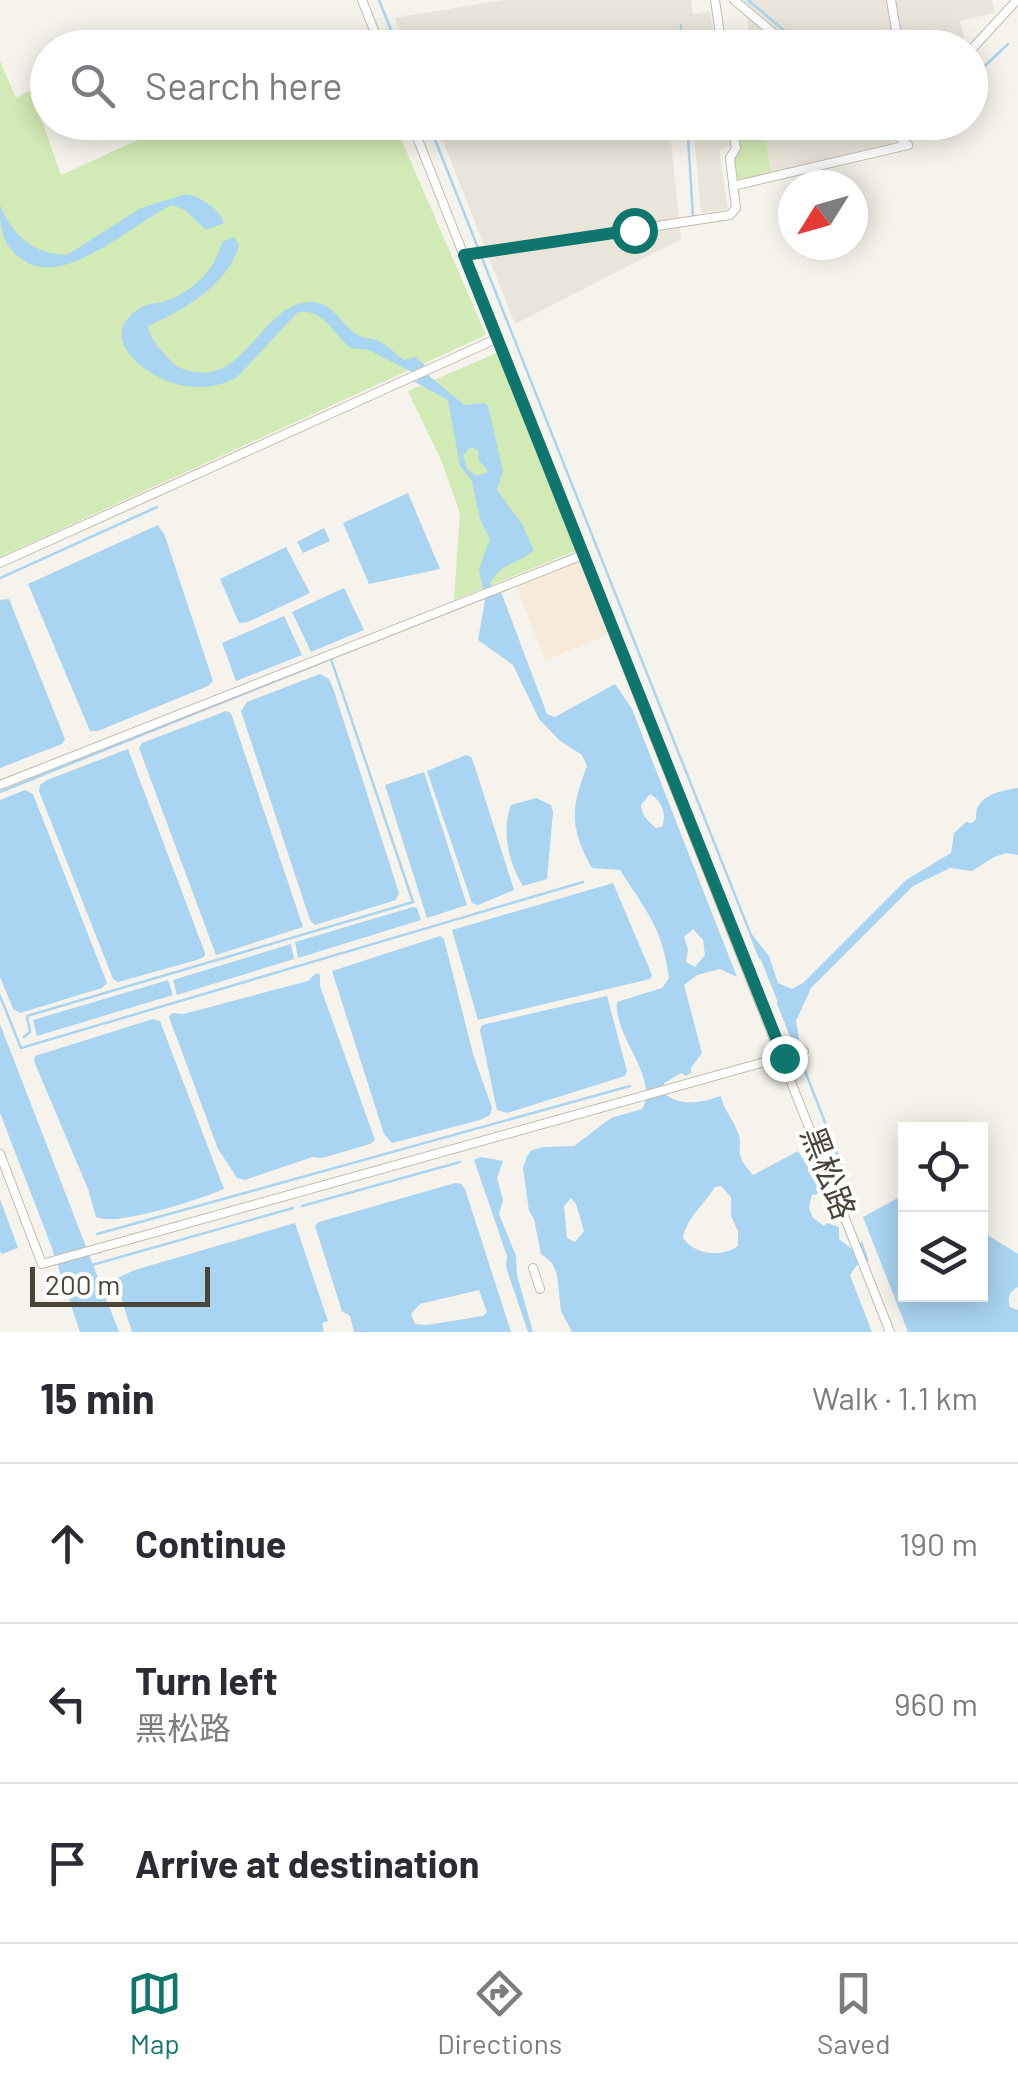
<!DOCTYPE html>
<meta charset="utf-8">
<style>
:root{--surface:#fff;--page:#f2f2f3;--text:#2b2b33;--muted:#7c7c81;--line:#e1e1e2;--accent:#0f766e}
body{margin:0;font-family:Barlow,"Noto Sans SC",sans-serif;background:var(--page);color:var(--text)}
.controls{position:absolute;right:30px;bottom:30px;display:grid;overflow:hidden;border-radius:0px;box-shadow:0 5px 25px #0003}
.controls button{width:90px;height:90px;display:grid;place-items:center;padding:0;border:0;border-bottom:2px solid var(--line);background:var(--surface);color:var(--text);font:50px sans-serif}
.compass{position:absolute;left:778px;top:170px;width:90px;height:90px;border-radius:50%;background:var(--surface);box-shadow:0 5px 25px #0003;rotate:233deg}
.scale{position:absolute;left:30px;bottom:25px;width:180px;box-sizing:border-box;padding-left:10px;border:5px solid #4b4439;border-top:0;font-size:28px;line-height:35px;white-space:nowrap;color:#4b4439;-webkit-text-stroke:8px #fff;paint-order:stroke}
.stop{position:absolute;width:30px;height:30px;margin:-22px;border:8px solid #0f766e;border-radius:50%;background:#fff}
.stop.end{background:#0f766e;border-color:#fff;box-shadow:0 2px 10px #0008}
.list{margin:0;padding:0;list-style:none}
h2{display:flex;justify-content:space-between;align-items:center;height:130px;margin:0;padding:0 40px;font-size:42px}
h2 small{font-size:32px;font-weight:400;color:var(--muted)}
.list li{display:grid;grid-template-columns:65px 1fr auto;gap:30px;align-items:center;box-sizing:border-box;height:160px;padding:0 40px;border-top:2px solid var(--line)}
.list b{display:block;font-size:38px;white-space:nowrap}
.list p{margin:0;font-size:32px;white-space:nowrap;color:var(--muted)}
.list em{font-size:32px;font-style:normal;color:var(--muted)}
.icon{flex:none;width:55px;height:55px;fill:none;stroke:currentColor;stroke-width:2;stroke-linecap:round;stroke-linejoin:round}
.map{position:relative;flex:none;width:1018px;height:1332px;overflow:hidden}
.search{position:absolute;background:var(--surface);box-shadow:0 5px 25px #0003;left:30px;right:30px;top:30px;height:110px;display:flex;align-items:center;gap:25px;box-sizing:border-box;padding:0 35px;border-radius:55px;color:var(--muted);font-size:38px}
.sheet{height:610px;background:var(--surface)}
nav{display:flex;justify-content:space-around;align-items:center;box-sizing:border-box;height:140px;border-top:2px solid var(--line);background:var(--surface);font-size:28px;color:var(--muted)}
nav a{display:grid;justify-items:center;gap:5px}
nav .on{color:var(--accent)}
.map>svg:first-child{display:block}
.residential{fill:#eae5da}
.commercial{fill:#f7ead8}
.green{fill:#d2eab5}
.water{fill:#a9d4f2;fill-rule:evenodd}
.lines{fill:none;stroke-linecap:round;stroke-linejoin:round}
.stream{stroke:#a9d4f2;stroke-width:2.5}
.minor-casing{stroke:#c2bbae;stroke-width:10}
.minor{stroke:#fff;stroke-width:8}
.route{stroke:#0f766e;stroke-width:12}
.labels{text-anchor:middle;stroke-width:8;stroke-linejoin:round;paint-order:stroke}
.street-label{font-size:32px;fill:#4b4439;stroke:#fff}
</style>
<div class="map">
<svg width="1018" height="1332" viewBox="0 0 1018 1332">
<rect width="100%" height="100%" fill="#f6f3ec"/>
<g class="residential">
<path d="M504,0H691L693,14L710,11L716,47H687L685,37L662,39V48L407,47L395,18Z"/>
<path d="M744,0H992L995,13L960,21L966,47H752Z"/>
<path d="M436,123H669L681,239L515,324Z"/>
<path d="M693,123H727L731,146L719,150L728,209L701,213Z"/>
<path d="M764,123H871L895,145L771,172Z"/>
</g>
<path class="commercial" d="M580,562L608,635L545,660L516,586Z"/>
<g class="green">
<path d="M0,61L16,98L31,90L61,175L175,123H394L486,335L0,557Z"/>
<path d="M736,123H764L771,172L737,181L734,159L739,148Z"/>
<path d="M499,352L578,550L454,600L460,513L441,460L408,391Z"/>
</g>
<g class="water">
<path d="M186,194C201,197 219,209 224,223L206,230L185,210L172,205C134,222 64,290 23,260C2,245 0,229 0,205C13,236 33,254 67,255L141,208Z"/>
<path d="M234,237L239,245C229,284 184,310 148,326C151,340 159,348 168,358C175,367 184,370 195,372C246,380 261,307 308,302C334,300 339,324 358,335C364,339 373,338 380,342C389,346 396,355 404,360L415,357L427,367L414,373L369,350L351,348C333,335 326,309 298,312L237,377C221,386 203,389 185,386C154,381 93,342 137,310C147,303 156,304 166,301C195,290 214,271 222,242Z"/>
<path d="M427,374L464,405L484,403L488,406L503,471L497,490L522,524L534,550C516,566 503,561 490,583L496,591L501,592L547,714L555,717L615,684L632,709L737,977L720,969L697,975L684,985L702,1053L691,1068V1073L686,1076L681,1073L664,1083L666,1095C684,1107 702,1102 721,1096C723,1109 731,1116 736,1128C747,1149 729,1149 753,1175L798,1151L815,1178L819,1191L816,1195L812,1194L809,1208L813,1218L824,1226L827,1223L839,1227V1239L853,1250L862,1241L869,1261L857,1265L850,1275L872,1332H572L561,1311L557,1274L552,1263L541,1254L534,1219L529,1211L523,1168L527,1156L532,1150L544,1147L574,1146L611,1118L642,1109C660,1078 613,1036 617,1002L662,988L669,978C663,929 645,909 620,870L592,868C569,828 571,807 587,766L582,755L559,740L539,719L513,665L478,640L485,600L479,569L490,539L480,519L472,481L460,466L448,400L413,381ZM471,447L478,450L479,461L488,470L486,473L476,476L467,469L463,455ZM650,794C662,801 667,814 662,827L656,828C648,821 642,816 641,805ZM693,929L703,940L705,955L695,967L686,962L688,949L684,937ZM721,1186L731,1197V1216L738,1231V1246C721,1258 695,1255 683,1238C687,1217 704,1205 715,1187ZM571,1198L576,1204L584,1231L575,1242L567,1238L564,1206Z"/>
<path d="M408,493L440,569L369,584L343,523Z"/>
<path d="M158,525L165,536L213,681L208,686L98,731H90L28,584Z"/>
<path d="M324,528L330,541L303,553L297,542Z"/>
<path d="M286,547L310,593L248,622L239,623L220,579Z"/>
<path d="M344,588L364,630L311,652L292,612Z"/>
<path d="M9,599L65,739L62,744L0,768V600Z"/>
<path d="M284,616L302,655L236,681L222,643Z"/>
<path d="M320,674L329,679L334,691L399,893L396,900L315,925L310,920L241,711L247,702Z"/>
<path d="M226,711L231,713L234,722L303,927L216,955L139,748L142,743Z"/>
<path d="M128,749L205,953L204,957L197,960L118,982L113,979L39,791L40,785L47,780Z"/>
<path d="M466,755L471,757L475,767L514,890L478,905L472,903L427,771Z"/>
<path d="M424,772L467,905L427,918L385,785Z"/>
<path d="M1018,788V855L1006,853L994,857L972,871L950,868L913,886L811,988L796,1021L800,1045L796,1048L750,932L769,956L778,983L792,989L803,983L906,880L951,853L954,833L966,822L972,823L976,819C974,796 999,791 1018,788Z"/>
<path d="M25,790L33,794L107,983L102,988L20,1013L13,1009L0,977V800Z"/>
<path d="M536,798L551,805L553,812L547,879L523,886C509,864 501,830 511,805Z"/>
<path d="M613,883L652,975L650,979L478,1020L452,930Z"/>
<path d="M413,907L417,908L421,920L298,958L295,942Z"/>
<path d="M440,936L444,939L473,1054L492,1108L490,1115L480,1120L392,1143L384,1134L332,971Z"/>
<path d="M291,944L294,959L177,995L173,980Z"/>
<path d="M316,973L320,975V986L375,1140L370,1144L322,1158L312,1157L245,1180L237,1178L218,1149L169,1017L172,1013L184,1014L308,981Z"/>
<path d="M168,980L173,995L37,1036L33,1020Z"/>
<path d="M607,996L627,1071L625,1076L507,1113L497,1110L480,1030L482,1025Z"/>
<path d="M153,1019L160,1021L163,1029L224,1189C201,1199 117,1227 96,1217L88,1189L34,1061L35,1056Z"/>
<path d="M0,1024L119,1332H80L52,1248L0,1113Z"/>
<path d="M481,1157L503,1161L497,1178L503,1200L499,1214L516,1256L517,1275L533,1332H528L506,1267L507,1256L474,1160Z"/>
<path d="M455,1183L461,1184L465,1189L511,1332H354L350,1316L342,1311L315,1226L319,1222ZM479,1290L487,1312L483,1316L427,1325L415,1324L411,1314L420,1304Z"/>
<path d="M905,1194L906,1294H980L981,1231L1018,1254V1287C1009,1292 1007,1297 1010,1307L1018,1310V1332H908L863,1217Z"/>
<path d="M0,1199L18,1248L2,1254L0,1251Z"/>
<path d="M295,1223L328,1321L322,1323L324,1332H132L115,1279L135,1270Z"/>
</g>
<g class="lines">
<g class="stream">
<path d="M379,0L398,48"/>
<path d="M748,0L805,48"/>
<path d="M681,25L682,48"/>
<path d="M970,80L1008,44"/>
<path d="M428,122L478,248"/>
<path d="M687,122L693,216"/>
<path d="M895,122L896,123"/>
<path d="M905,130L911,136L926,122"/>
<path d="M482,258L760,958"/>
<path d="M0,578L157,507"/>
<path d="M0,792L323,662"/>
<path d="M0,996L21,1048L583,882"/>
<path d="M778,1003L796,1048"/>
<path d="M24,1037L30,1032L27,1016L413,902L331,659"/>
<path d="M800,1058L847,1179"/>
<path d="M302,1206L460,1162"/>
<path d="M97,1234L630,1086"/>
<path d="M92,1265L293,1208"/>
</g>
<defs>
<g id="minor">
<path d="M362,0L381,48"/>
<path d="M715,0L722,48"/>
<path d="M734,0L791,48"/>
<path d="M891,0L899,48"/>
<path d="M970,51L1017,0"/>
<path d="M411,122L890,1332"/>
<path d="M881,122L908,145"/>
<path d="M894,134L905,122"/>
<path d="M733,186L908,145"/>
<path d="M464,255L730,215L736,208L730,158L736,148L732,122"/>
<path d="M0,563L498,338"/>
<path d="M0,785L583,555"/>
<path d="M0,1154L42,1264L804,1051"/>
<path d="M533,1268L540,1289"/>
</g>
</defs>
<use href="#minor" class="minor-casing"/>
<use href="#minor" class="minor"/>
</g>
<g class="lines">
<path class="route" d="M634,230L464,255L784,1058"/>
</g>
<g class="labels">
<g class="street-label">
<text transform="translate(828 1173) rotate(69)" y="11">黑松路</text>
</g>
</g>
</svg>
<div class="controls">
<button><svg class="icon" aria-label="locate" viewBox="0 0 24 24"><circle cx="12" cy="12" r="6"/><path d="M12 2v4M12 18v4M2 12h4M18 12h4"/></svg></button>
<button><svg class="icon" aria-label="layers" viewBox="0 0 24 24"><path d="M12 4l9 5-9 5-9-5zM3 14l9 5 9-5"/></svg></button>
</div>
<svg class="compass" viewBox="-18 -18 36 36"><path d="M0-13l5 13h-10z" fill="#e53935"/><path d="M0 13l5-13h-10z" fill="#7c7c81"/></svg>
<div class="scale">200 m</div>
<div class="stop" style="left:634px;top:230px"></div>
<div class="stop end" style="left:784px;top:1058px"></div>
<div class="search"><svg class="icon" aria-label="search" viewBox="0 0 24 24"><circle cx="10" cy="10" r="6"/><path d="M15 15l6 6"/></svg>Search here</div>
</div>
<section class="sheet">
<h2>15 min<small>Walk · 1.1 km</small></h2>
<ul class="list">
<li><svg class="icon" aria-label="ahead" viewBox="0 0 24 24"><path d="M12 20V5M6 11l6-6 6 6"/></svg><div><b>Continue</b></div><em>190 m</em></li>
<li><svg class="icon" aria-label="left" viewBox="0 0 24 24"><path d="M17 20v-9H6M10 6l-5 5 5 5"/></svg><div><b>Turn left</b><p>黑松路</p></div><em>960 m</em></li>
<li><svg class="icon" aria-label="arrive" viewBox="0 0 24 24"><path d="M6 21V4h12l-3 4 3 4H6"/></svg><div><b>Arrive at destination</b></div></li>
</ul>
</section>
<nav>
<a class="on"><svg class="icon" aria-label="map" viewBox="0 0 24 24"><path d="M3 6l6-2 6 2 6-2v14l-6 2-6-2-6 2zM9 4v14M15 6v14"/></svg>Map</a>
<a><svg class="icon" aria-label="directions" viewBox="0 0 24 24"><path d="M12 3l9 9-9 9-9-9zM9 14v-3h6M13 9l2 2-2 2"/></svg>Directions</a>
<a><svg class="icon" aria-label="saved" viewBox="0 0 24 24"><path d="M7 4h10v16l-5-4-5 4z"/></svg>Saved</a>
</nav>
